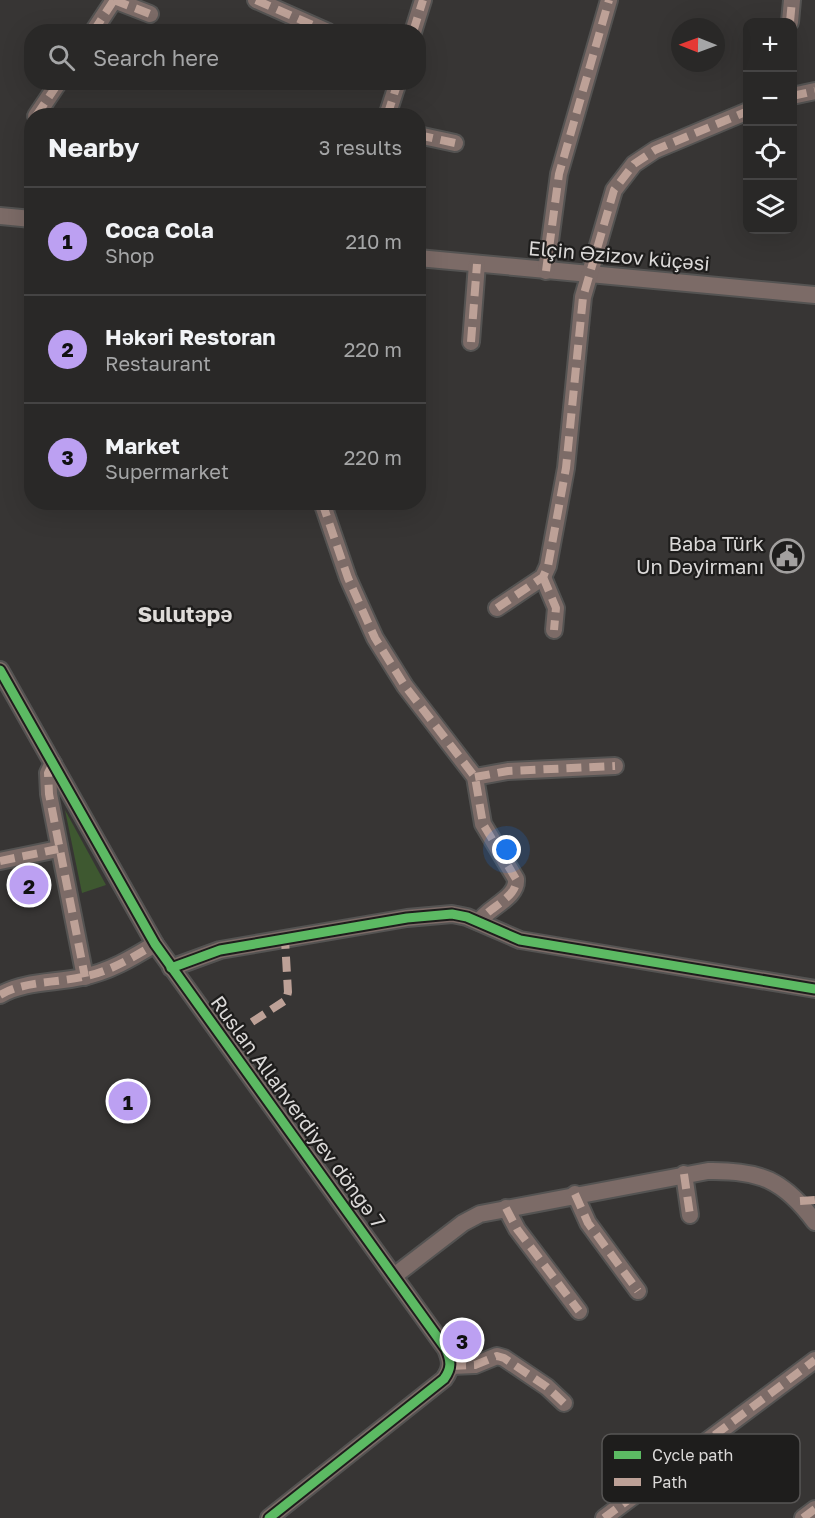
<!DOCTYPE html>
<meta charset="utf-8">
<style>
:root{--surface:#292827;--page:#31302f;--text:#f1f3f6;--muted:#a5a6a7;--line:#454444;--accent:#bca0f2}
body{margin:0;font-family:"Golos Text",sans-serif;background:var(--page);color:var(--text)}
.controls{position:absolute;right:18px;top:18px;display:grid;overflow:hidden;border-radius:12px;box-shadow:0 6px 24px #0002}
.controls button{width:54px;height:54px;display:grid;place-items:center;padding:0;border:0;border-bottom:2px solid var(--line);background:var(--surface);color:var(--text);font:30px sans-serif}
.compass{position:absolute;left:671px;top:18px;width:54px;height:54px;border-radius:50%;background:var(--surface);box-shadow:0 6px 24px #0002;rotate:271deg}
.you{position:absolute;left:507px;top:850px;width:21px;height:21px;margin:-15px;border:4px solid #fff;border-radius:50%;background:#1a73e8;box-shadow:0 0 0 9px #1a73e833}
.badge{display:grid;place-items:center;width:39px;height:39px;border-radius:50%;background:var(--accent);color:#111;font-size:20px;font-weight:700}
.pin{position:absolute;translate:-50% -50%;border:3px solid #fff;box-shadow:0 2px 6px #0006}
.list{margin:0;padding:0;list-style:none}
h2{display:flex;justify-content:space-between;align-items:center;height:78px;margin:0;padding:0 24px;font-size:26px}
h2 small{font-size:20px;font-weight:400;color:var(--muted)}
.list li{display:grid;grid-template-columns:39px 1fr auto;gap:18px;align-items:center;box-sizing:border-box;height:108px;padding:0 24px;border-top:2px solid var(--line)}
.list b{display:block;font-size:22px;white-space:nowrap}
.list p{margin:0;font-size:20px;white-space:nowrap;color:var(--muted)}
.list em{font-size:20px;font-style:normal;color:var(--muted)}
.icon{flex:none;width:33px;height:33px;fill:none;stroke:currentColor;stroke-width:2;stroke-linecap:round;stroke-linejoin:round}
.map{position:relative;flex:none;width:815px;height:1518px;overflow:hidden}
.search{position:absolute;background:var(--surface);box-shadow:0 6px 24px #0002;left:24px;top:24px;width:402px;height:66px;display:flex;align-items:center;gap:15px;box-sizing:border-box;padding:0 21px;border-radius:24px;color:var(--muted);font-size:22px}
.panel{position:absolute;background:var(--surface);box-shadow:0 6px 24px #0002;left:24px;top:108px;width:402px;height:402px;border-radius:24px}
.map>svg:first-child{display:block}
.green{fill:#3e5830}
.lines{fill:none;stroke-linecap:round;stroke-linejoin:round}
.minor-casing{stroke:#545352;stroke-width:20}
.minor{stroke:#7c6b67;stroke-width:16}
.quiet{stroke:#bda197;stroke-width:8;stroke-dasharray:15 8;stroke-linecap:butt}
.cycleway-casing{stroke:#1e1d1c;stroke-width:13}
.cycleway{stroke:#5cba63;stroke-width:9}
.labels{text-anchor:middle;stroke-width:4.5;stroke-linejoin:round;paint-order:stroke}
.street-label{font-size:20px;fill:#dbd9d8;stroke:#1e1d1c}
.poi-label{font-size:20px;fill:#dbd9d8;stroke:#1e1d1c;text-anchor:end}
.quarter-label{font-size:22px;font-weight:bold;fill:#dfdcd9;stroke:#1e1d1c}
.key{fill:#1e1d1c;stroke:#575554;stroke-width:1.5}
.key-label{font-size:16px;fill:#dbd9d8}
</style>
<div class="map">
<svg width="815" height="1518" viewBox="0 0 815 1518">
<rect width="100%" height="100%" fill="#373534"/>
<path class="green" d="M65,810L106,885L82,893Z"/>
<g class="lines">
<defs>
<g id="minor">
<path d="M114,0L150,14"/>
<path d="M256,0L328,32"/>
<path d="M790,22L792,0"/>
<path d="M93,32L114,0"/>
<path d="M413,32L423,0"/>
<path d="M792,96L815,91"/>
<path d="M36,116L59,82"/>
<path d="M387,116L398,82"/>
<path d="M418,135L455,143"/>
<path d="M0,216L32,219"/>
<path d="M418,258L815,295"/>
<path d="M546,271L559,174L609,0"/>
<path d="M471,342L477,264"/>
<path d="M322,502L348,578L375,638L405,686L475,777L483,824L516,879C518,898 488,907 479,922"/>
<path d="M543,577L556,608L554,630"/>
<path d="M497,608L543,577L548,566L566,468L583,297L614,190L634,164L655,150L748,111"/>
<path d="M0,670L155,944L446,1349C451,1361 452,1368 444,1379L269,1518"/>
<path d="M53,763L48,773L49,794L85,977"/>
<path d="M475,777L508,771L615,766"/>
<path d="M0,861L58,849"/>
<path d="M171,968L220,950L407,918L452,914L467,917L520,940L815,989"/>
<path d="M0,995C24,981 55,983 82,977C109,972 132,958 155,944"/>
<path d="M684,1174L690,1215"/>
<path d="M575,1194L588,1223L638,1291"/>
<path d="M506,1208L517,1229L579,1311"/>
<path d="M394,1276L463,1223L480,1214L708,1171C760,1170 784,1180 815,1222"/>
<path d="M451,1366L475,1365L497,1356L504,1358L547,1387L564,1403"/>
<path d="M604,1518L815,1360"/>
<path d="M803,1518L815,1509"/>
</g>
</defs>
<use href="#minor" class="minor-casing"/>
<use href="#minor" class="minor"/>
<g class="quiet">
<path d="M114,0L150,14"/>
<path d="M256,0L328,32"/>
<path d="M790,22L792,0"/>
<path d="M93,32L114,0"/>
<path d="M413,32L423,0"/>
<path d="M792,96L815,91"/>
<path d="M36,116L59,82"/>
<path d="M387,116L398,82"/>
<path d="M418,135L455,143"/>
<path d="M546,271L559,174L609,0"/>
<path d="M471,342L477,264"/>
<path d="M322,502L348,578L375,638L405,686L475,777L483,824L516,879C518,898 488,907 479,922"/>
<path d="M543,577L556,608L554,630"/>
<path d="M497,608L543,577L548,566L566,468L583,297L614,190L634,164L655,150L748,111"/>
<path d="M53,763L48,773L49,794L85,977"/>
<path d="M475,777L508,771L615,766"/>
<path d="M0,861L58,849"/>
<path d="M0,995C24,981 55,983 82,977C109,972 132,958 155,944"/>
<path d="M252,1022L286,1000L288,992L285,940"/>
<path d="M684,1174L690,1215"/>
<path d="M575,1194L588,1223L638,1291"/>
<path d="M800,1201L815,1200"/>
<path d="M506,1208L517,1229L579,1311"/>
<path d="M451,1366L475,1365L497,1356L504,1358L547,1387L564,1403"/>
<path d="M604,1518L815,1360"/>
<path d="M803,1518L815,1509"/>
</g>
<defs>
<g id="cycleway">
<path d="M0,670L155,944L446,1349C451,1361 452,1368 444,1379L269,1518"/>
<path d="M171,968L220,950L407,918L452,914L467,917L520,940L815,989"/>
</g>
</defs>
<use href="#cycleway" class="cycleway-casing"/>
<use href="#cycleway" class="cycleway"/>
</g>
<defs>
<symbol id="civic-ring" viewBox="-11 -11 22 22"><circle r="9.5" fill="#1e1d1c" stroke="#a2a09f" stroke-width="1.5"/><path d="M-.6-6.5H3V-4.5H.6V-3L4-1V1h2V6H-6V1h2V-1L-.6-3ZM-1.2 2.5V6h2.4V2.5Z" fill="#a2a09f"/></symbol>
</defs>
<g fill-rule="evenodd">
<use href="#civic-ring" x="768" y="537" width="38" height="38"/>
</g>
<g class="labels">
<g class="street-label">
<text transform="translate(619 256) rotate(5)" y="7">Elçin Əzizov küçəsi</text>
<text transform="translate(298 1112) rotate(54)" y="7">Ruslan Allahverdiyev döngə 7</text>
</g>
<g class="poi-label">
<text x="764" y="551">Baba Türk<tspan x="764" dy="23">Un Dəyirmanı</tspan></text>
</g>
<g class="quarter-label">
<text x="185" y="622">Sulutəpə</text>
</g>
</g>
<rect x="602" y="1434" width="198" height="69" rx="9" class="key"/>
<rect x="614" y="1451" width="27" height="8" fill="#5cba63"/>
<rect x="614" y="1478" width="27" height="8" fill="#bda197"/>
<g class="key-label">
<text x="652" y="1461">Cycle path</text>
<text x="652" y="1488">Path</text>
</g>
</svg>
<div class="controls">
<button>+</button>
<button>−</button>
<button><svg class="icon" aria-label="locate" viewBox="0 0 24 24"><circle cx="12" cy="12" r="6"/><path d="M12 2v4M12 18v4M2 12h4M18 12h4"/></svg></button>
<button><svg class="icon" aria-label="layers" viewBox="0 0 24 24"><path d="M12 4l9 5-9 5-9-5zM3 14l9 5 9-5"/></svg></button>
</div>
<svg class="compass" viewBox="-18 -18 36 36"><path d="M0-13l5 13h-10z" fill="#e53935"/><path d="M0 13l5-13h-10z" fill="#a5a6a7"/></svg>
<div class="you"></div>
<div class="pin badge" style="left:128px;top:1101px">1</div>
<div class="pin badge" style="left:29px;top:885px">2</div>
<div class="pin badge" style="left:462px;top:1340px">3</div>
<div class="search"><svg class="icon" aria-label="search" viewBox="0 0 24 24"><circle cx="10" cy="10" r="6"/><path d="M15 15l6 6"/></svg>Search here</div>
<section class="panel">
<h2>Nearby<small>3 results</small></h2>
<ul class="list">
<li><span class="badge">1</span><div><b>Coca Cola</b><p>Shop</p></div><em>210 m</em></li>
<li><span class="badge">2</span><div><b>Həkəri Restoran</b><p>Restaurant</p></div><em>220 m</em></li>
<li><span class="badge">3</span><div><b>Market</b><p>Supermarket</p></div><em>220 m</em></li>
</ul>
</section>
</div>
